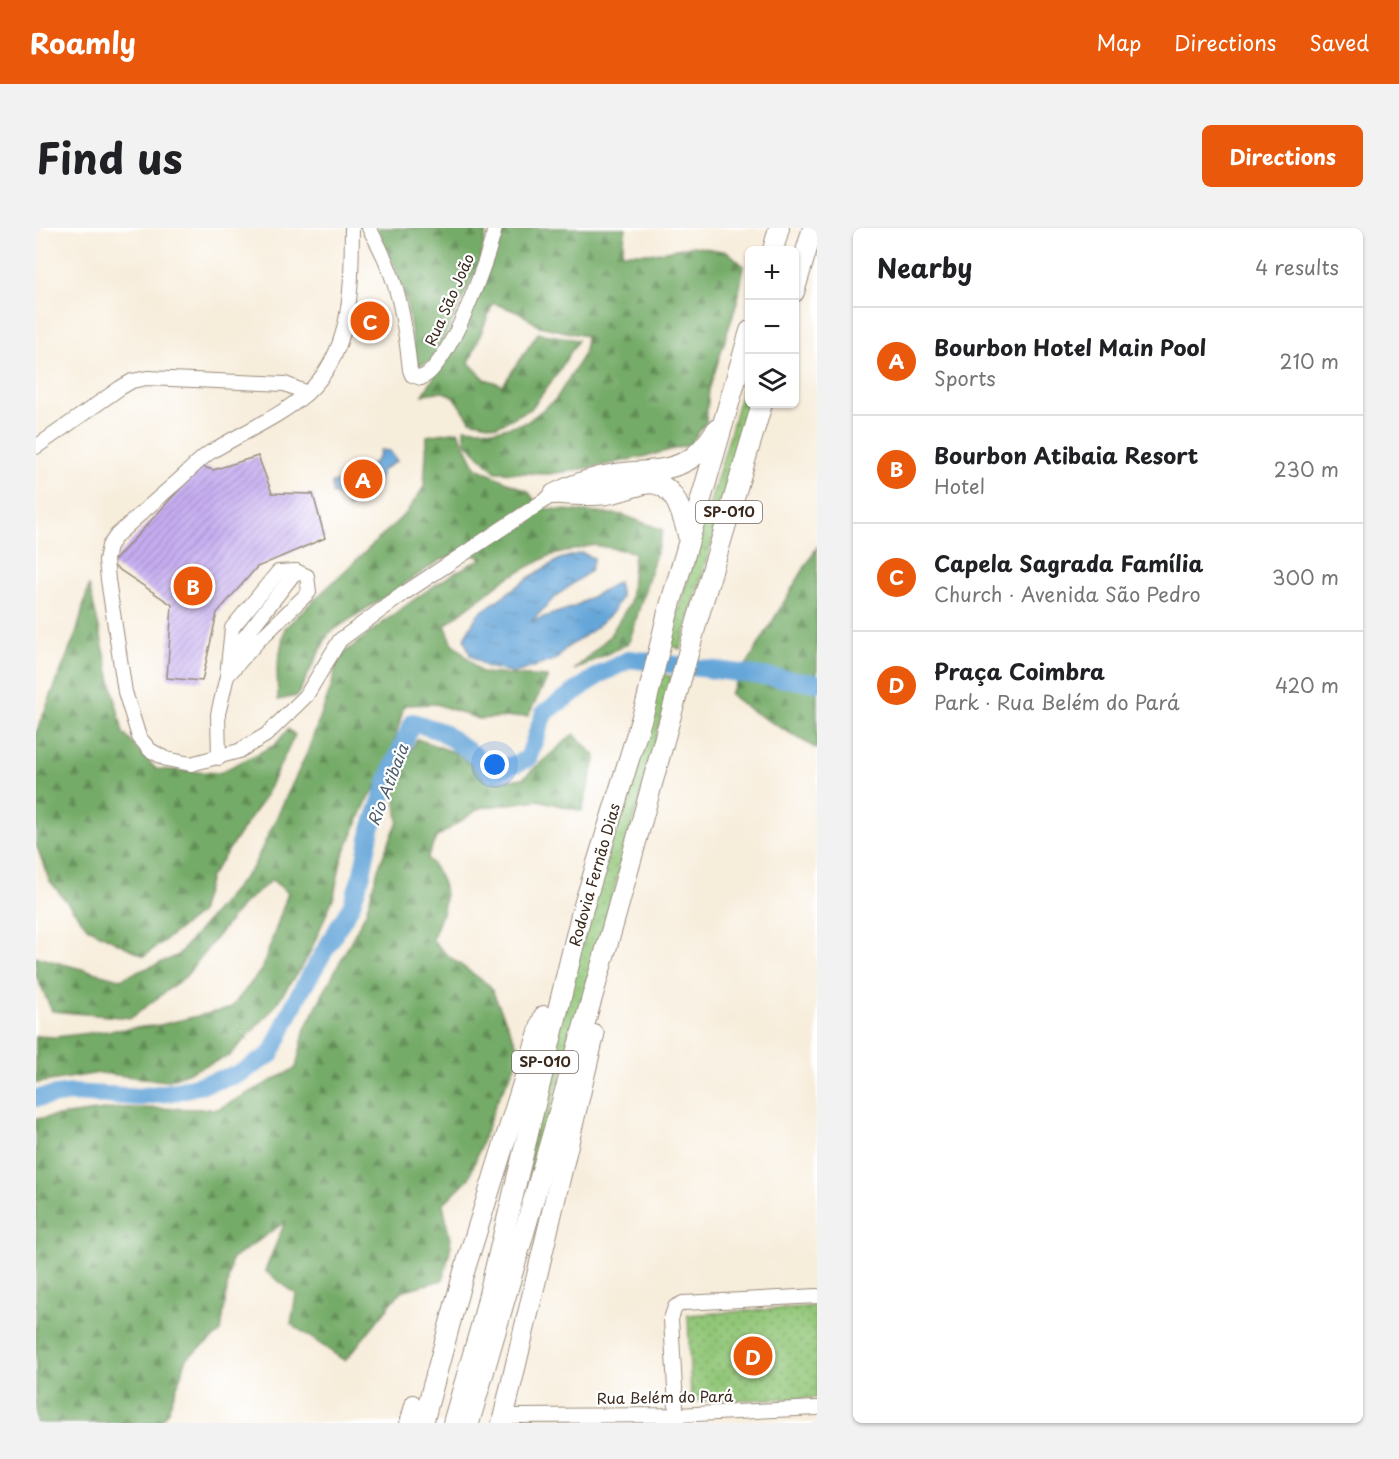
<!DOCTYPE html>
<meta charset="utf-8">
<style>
:root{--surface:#fff;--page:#f2f2f2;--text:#202124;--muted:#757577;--line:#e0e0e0;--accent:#ea580c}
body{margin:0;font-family:"Playpen Sans",sans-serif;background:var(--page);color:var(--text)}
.controls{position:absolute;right:18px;top:18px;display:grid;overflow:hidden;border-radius:9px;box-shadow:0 2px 4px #0004}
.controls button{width:54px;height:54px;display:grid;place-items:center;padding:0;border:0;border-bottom:2px solid var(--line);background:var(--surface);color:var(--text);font:30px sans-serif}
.you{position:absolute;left:459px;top:537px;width:21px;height:21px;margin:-15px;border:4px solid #fff;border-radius:50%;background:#1a73e8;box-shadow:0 0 0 9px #1a73e833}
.badge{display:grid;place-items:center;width:39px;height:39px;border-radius:50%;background:var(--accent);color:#fff;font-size:20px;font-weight:700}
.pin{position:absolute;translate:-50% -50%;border:3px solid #fff;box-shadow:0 2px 6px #0006}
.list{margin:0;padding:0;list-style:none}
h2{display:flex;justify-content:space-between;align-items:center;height:78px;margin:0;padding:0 24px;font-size:26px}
h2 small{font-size:20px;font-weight:400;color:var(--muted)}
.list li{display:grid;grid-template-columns:39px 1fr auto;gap:18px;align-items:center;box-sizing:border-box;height:108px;padding:0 24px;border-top:2px solid var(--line)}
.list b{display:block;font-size:22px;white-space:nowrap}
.list p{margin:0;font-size:20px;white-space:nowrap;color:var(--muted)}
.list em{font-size:20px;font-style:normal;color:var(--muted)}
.icon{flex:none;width:33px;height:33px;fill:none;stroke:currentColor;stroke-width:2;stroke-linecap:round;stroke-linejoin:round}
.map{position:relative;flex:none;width:781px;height:1195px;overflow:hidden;border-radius:9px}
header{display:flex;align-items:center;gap:36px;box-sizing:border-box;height:84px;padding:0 30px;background:var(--accent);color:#fff}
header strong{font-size:28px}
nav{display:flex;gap:33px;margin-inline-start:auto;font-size:21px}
.intro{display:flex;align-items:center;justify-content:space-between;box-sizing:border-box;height:144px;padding:0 36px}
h1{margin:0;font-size:42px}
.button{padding:15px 27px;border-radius:9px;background:var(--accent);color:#fff;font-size:21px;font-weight:700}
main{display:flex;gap:36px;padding:0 36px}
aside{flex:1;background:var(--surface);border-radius:9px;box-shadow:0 2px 4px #0004}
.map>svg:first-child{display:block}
.green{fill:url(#green-dots);stroke:#66784a;stroke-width:1.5}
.forest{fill:url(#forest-firs);stroke:#586a43;stroke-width:1.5}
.water{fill:url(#water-ripples);stroke:#50687c;stroke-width:1.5}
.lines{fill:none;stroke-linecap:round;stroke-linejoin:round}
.river{stroke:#65a6d9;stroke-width:18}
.building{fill:url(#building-hatch)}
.minor-casing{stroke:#998c7c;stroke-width:16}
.highway-casing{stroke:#998c7c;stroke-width:22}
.minor{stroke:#fff;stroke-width:14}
.highway{stroke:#fff;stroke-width:20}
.labels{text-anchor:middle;stroke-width:4.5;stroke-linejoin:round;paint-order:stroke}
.shield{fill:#fff;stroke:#766a62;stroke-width:1.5}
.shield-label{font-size:14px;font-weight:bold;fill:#3b2a1e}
.street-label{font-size:15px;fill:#3b2a1e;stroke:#fff}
.water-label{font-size:16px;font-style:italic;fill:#4c5c69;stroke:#fff}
</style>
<header>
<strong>Roamly</strong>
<nav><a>Map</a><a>Directions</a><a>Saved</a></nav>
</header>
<div class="intro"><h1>Find us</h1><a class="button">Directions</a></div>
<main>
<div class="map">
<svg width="781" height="1195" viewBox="0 0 781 1195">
<defs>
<pattern id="green-dots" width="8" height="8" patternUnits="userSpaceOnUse" patternTransform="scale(1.5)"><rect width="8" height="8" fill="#91c677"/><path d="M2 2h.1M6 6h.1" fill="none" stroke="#78a161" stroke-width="1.8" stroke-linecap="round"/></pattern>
<pattern id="forest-firs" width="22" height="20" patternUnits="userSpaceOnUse" patternTransform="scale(1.5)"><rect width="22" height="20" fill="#74ab68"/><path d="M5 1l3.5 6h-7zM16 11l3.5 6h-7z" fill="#608b55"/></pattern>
<pattern id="water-ripples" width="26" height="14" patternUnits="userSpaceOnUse" patternTransform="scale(1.5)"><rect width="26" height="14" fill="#65a6d9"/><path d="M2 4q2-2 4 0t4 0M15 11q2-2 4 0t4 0" fill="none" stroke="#5487af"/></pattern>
<pattern id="building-hatch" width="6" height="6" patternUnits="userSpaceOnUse" patternTransform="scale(1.5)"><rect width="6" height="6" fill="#c6adf2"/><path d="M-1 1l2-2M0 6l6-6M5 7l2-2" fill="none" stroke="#a28dc3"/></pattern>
</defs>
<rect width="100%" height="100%" fill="#fff"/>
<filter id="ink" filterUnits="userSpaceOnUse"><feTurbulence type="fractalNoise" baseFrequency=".0167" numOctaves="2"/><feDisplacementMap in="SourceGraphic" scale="12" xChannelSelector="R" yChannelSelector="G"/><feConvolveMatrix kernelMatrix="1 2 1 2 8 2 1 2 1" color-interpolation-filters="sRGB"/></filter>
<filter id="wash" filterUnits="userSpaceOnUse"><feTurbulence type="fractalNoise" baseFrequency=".008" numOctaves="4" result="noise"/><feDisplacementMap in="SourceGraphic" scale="24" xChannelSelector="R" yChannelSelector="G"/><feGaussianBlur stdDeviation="1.35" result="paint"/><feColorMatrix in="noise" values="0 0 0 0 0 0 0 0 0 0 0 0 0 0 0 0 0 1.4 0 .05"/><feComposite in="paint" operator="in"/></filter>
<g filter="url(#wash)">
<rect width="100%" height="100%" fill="#f7eddb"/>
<g class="green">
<path d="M713,134L714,176H718L644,421L632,416L694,207Z"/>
<path d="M623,445L636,449L594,606L462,1065L518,815Z"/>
<path d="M781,1078V1170L655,1173L652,1087Z"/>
</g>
<g class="forest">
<path d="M341,0H451L444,34L398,132L381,138L371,78L360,41Z"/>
<path d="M468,0L484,4L495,0H590L586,25H619L657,18L692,24L708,38L702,71L673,162L670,195L653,217L611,228L559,239L513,246L460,244L430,215L428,200L461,202L491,194L520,171L548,126L550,108L503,98L484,85L457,75L433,135L449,151L467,157L502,105L542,112L521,146L495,181L461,198L434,192C418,170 417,158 387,167C419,116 447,57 468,0Z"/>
<path d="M422,203L440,240L492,263L504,280L587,287L627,302L593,415L538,442L573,409L594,375L598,324L557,317L513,328L469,351L409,397L416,414L446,445L512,449L492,488L443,491L400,476L368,477L352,539L329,577L305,632L298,668L272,729L236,782L193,828L131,853L64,845L0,855V808L19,809L124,797L195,780L226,741L252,665L236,652L206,677L150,748L95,790L16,783L0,747V729L84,751L141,728L217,639L271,525L296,457L301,430C348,395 394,355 447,330L427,324L403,333L293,405L261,468L242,472L241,439L249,400L371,284L388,259L391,208Z"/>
<path d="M781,319V521L714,482L693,466Z"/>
<path d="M53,357L87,505L120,541L183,545L239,517L252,501L259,507L228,570L174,649L164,685L108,728L52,700L13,652L0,616V505L41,403Z"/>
<path d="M538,506L560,529L546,583L502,572L444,580L400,610L391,630C418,661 410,676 396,712L411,727L454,758L485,826L460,875L433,950L407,976L415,1017L407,1052L365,1063L309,1133L255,1096L260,1066L229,1043L249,994L195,1032L185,1104L151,1130L132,1183L124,1195H0V891L84,880L182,881L260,840L269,800L330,684L343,638L362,593L358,556L381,511L423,526L453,555L487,550Z"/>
</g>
<g class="water">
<path d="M344,222L354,223L361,233L346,242L342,258L338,261L330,258L321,265L320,273L312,280L308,271L296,266V255C309,253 333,241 341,231C343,229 343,225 344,222Z"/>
<path d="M545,325L558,330L554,343L519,369L496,393L538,379L582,354L585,369L576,385L556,403L529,421L521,431L479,445L451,439L434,427L428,410L442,386L494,349L524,331Z"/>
</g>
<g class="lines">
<path class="river" d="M0,870L35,865L104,869L142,863L203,846L235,826L262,768L315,678L326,646L335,601L357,538L377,494L406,504L437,526L457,544L492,531L508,485L563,447L594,431L781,455"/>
</g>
<g id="blocks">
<g class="building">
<path d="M326,78L346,84L340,105L323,103Z"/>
<path d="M222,228L236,265L277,266L289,310L221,339L181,385L166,453L131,450L136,377L75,336L165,238L177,242Z"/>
</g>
</g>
</g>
<g filter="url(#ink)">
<use href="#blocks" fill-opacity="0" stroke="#998c7c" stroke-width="1.5"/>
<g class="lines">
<defs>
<g id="minor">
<path d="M316,0C315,58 318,123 270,166C242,190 205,205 173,225C162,233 153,243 143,252C122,270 102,288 81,307L73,318L70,332L72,352L89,464L103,509L114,522L130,531L155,536L203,523L230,507L270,468L304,412L367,366L518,266"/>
<path d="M333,0C362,49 368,86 374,142L376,147L385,150C414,138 452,31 459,0"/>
<path d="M0,219L84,160L96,153L111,150L249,156L271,165"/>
<path d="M193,429L260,343"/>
<path d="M183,530L182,486L191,448L196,400L242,344L260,343L271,348L273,364L222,413L191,448"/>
<path d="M477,1188L641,1187L781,1180"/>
<path d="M371,1195L377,1174"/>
<path d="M641,1195L635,1091L639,1079L647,1075L781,1068"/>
</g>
<g id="highway">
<path d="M737,22L743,0"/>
<path d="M758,64L777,0"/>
<path d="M518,266C538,256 558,249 580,246C605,242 635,245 657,229C667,222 674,211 681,201"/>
<path d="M524,266C540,267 555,268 571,266C584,264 595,259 608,256C639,249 647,289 653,311"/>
<path d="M387,1195L427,1047L508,788"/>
<path d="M417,1195L446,1095L545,687L610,476L631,388L714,103"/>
<path d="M433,1195L577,697L661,393L726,176"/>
<path d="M466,1195L558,807"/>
</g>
</defs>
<use href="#minor" class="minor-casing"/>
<use href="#highway" class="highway-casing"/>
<use href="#minor" class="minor"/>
<use href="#highway" class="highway"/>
</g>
</g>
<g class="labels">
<g class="shield">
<rect x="660" y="273" width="66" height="22" rx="4.5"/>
<rect x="476" y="823" width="66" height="22" rx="4.5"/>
</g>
<g class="shield-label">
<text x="693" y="289">SP-010</text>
<text x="509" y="839">SP-010</text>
</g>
<g class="street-label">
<text transform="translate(414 72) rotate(-66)" y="5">Rua São João</text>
<text transform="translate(559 647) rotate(-74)" y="5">Rodovia Fernão Dias</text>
<text transform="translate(629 1170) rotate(-1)" y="5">Rua Belém do Pará</text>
</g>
<g class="water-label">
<text transform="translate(352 557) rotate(-69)" y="6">Rio Atibaia</text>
</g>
</g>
</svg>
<div class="controls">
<button>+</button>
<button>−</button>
<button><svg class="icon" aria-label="layers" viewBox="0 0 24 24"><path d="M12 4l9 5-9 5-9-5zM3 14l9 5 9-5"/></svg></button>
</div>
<div class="you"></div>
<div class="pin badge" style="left:327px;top:251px">A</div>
<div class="pin badge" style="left:157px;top:358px">B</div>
<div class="pin badge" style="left:334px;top:93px">C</div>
<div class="pin badge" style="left:717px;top:1128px">D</div>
</div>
<aside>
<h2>Nearby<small>4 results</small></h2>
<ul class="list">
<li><span class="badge">A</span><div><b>Bourbon Hotel Main Pool</b><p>Sports</p></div><em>210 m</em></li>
<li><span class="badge">B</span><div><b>Bourbon Atibaia Resort</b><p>Hotel</p></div><em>230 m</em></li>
<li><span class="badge">C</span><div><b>Capela Sagrada Família</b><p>Church · Avenida São Pedro</p></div><em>300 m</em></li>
<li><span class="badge">D</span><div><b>Praça Coimbra</b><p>Park · Rua Belém do Pará</p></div><em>420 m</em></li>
</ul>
</aside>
</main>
